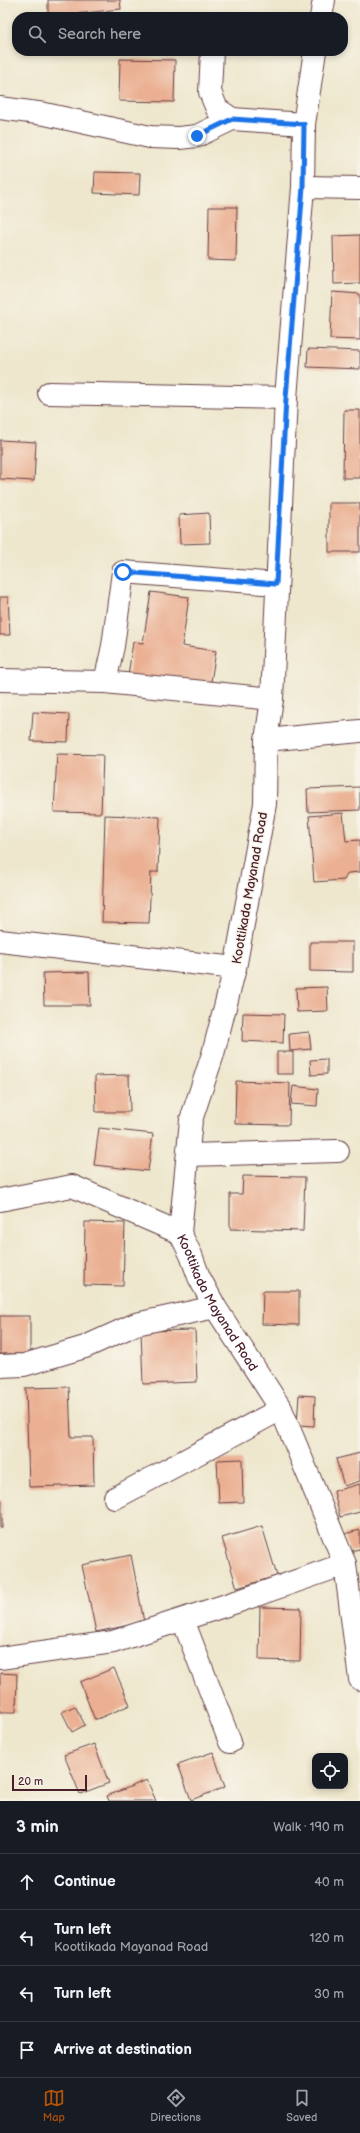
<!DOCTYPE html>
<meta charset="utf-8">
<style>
:root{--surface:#171b24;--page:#242831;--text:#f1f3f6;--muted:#9ea1a6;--line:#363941;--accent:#b45309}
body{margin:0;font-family:"Balsamiq Sans",sans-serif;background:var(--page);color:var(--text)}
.controls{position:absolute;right:12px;bottom:12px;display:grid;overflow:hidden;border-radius:8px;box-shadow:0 2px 6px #0003}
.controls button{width:36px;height:36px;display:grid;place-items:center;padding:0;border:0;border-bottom:1px solid var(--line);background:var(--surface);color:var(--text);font:20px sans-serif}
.scale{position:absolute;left:12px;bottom:10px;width:75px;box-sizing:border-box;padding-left:4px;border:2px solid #4a1f2b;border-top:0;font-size:11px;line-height:14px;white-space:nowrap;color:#4a1f2b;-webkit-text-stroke:3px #f7f3e8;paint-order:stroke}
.stop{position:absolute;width:12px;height:12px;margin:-9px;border:3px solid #1a73e8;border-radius:50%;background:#fff}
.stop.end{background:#1a73e8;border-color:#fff;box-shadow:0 1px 4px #0008}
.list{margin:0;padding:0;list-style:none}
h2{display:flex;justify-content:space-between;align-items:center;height:52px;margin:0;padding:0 16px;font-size:17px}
h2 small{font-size:13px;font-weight:400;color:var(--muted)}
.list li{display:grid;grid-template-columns:26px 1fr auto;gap:12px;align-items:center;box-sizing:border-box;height:56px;padding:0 16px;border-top:1px solid var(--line)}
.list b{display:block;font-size:15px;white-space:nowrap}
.list p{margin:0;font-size:13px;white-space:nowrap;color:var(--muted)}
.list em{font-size:13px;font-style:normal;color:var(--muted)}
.icon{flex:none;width:22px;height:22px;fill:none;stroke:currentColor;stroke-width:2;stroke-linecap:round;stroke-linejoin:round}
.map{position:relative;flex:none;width:360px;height:1801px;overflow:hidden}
.search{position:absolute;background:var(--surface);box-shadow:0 2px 6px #0003;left:12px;right:12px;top:12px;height:44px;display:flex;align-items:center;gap:10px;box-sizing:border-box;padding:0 14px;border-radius:16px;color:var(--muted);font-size:15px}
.sheet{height:276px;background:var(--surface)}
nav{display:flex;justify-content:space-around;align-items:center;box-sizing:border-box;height:56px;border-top:1px solid var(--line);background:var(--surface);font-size:11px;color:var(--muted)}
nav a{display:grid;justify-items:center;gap:2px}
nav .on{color:var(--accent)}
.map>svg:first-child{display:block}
.building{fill:#ebb093}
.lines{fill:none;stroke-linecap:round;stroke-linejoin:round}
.minor-casing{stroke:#633d43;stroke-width:24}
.secondary-casing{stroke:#633d43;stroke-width:24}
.minor{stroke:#fff;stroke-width:22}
.secondary{stroke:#fff;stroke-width:22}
.route{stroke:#1a73e8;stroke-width:5}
.labels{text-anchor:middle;stroke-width:3;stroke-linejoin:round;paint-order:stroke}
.street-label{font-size:13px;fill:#4a1f2b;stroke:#f7f3e8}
</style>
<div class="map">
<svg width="360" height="1801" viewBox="0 0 360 1801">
<rect width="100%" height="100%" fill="#f7f3e8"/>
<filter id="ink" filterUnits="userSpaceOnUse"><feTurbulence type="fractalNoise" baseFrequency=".025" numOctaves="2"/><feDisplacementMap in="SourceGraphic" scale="8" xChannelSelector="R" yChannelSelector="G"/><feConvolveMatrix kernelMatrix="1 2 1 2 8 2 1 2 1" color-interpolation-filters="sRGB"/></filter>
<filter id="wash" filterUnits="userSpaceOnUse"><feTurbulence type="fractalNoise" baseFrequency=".012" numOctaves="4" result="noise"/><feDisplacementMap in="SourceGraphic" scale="16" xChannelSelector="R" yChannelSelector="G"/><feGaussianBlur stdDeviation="0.9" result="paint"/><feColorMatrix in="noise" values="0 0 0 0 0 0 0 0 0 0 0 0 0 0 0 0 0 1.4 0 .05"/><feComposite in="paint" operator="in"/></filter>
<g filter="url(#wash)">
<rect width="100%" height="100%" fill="#eee7cd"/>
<g id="blocks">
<g class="building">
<path d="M48,0H120L121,9L48,17Z"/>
<path d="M120,59L175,60L174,102L119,101Z"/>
<path d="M95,172L140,173L139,195L94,193Z"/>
<path d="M209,207H237L236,261L208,260Z"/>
<path d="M360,235V283L334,284L333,236Z"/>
<path d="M332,292L360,294V340L330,339Z"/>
<path d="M308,349L360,351V369L307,367Z"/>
<path d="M344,410H360V478H343Z"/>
<path d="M0,440L36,442L34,481L0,479Z"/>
<rect x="329" y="503" width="31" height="49"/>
<path d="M209,513L210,543L180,544L179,515Z"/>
<path d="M151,592L189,597L182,646L216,651L210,688L128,676L133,642L143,643Z"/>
<path d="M0,597H8L10,635H0Z"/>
<path d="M33,712L69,714L68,742L31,741Z"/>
<path d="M57,754L103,755L101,813L54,812Z"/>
<path d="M360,787V810L308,812L307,789Z"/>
<path d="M343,813L346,841L360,840V872L348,873L344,880L314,882L309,816Z"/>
<path d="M105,815L160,817L158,872H151L149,923L102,922Z"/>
<path d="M310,942H353V972L310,971Z"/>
<path d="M89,972L90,1005H44L43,973Z"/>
<path d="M327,987L328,1011L297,1012L296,988Z"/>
<path d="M243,1013L284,1014L283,1043L242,1041Z"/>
<path d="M309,1032L311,1049L290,1051L289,1034Z"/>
<rect x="277" y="1052" width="16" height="22"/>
<path d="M327,1059V1074L311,1075L310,1060Z"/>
<path d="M129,1075L130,1112H96L95,1076Z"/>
<path d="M236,1081L290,1083L289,1125L235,1124Z"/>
<path d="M293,1086L318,1089L317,1106L291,1104Z"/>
<path d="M99,1128L153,1134L148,1171L94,1165Z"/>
<path d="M243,1176L305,1177L303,1231L230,1229V1194H242Z"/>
<path d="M85,1222L125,1223L123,1286L84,1285Z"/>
<path d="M263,1291H299V1325L262,1324Z"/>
<rect x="0" y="1316" width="30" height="38"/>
<path d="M195,1330L197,1382L143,1384L141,1331Z"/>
<path d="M69,1387L71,1437H93L94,1485L29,1487L26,1388Z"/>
<path d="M299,1395L315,1396L314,1426L297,1425Z"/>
<path d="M360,1453V1481L344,1486L336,1459Z"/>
<path d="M242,1459L243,1502L219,1503L217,1460Z"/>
<path d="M360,1484V1512L340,1517L334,1491Z"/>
<rect x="0" y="1500" width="2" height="28"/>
<path d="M262,1526L277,1576L237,1588L222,1538Z"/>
<path d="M360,1530V1549L349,1551L344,1534Z"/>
<path d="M131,1555L144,1622L96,1632L82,1565Z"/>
<path d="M260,1607L301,1608L300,1661L259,1660Z"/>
<path d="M114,1668L130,1705L95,1720L80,1682Z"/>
<path d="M0,1673L17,1674L16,1712H0Z"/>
<path d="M75,1706L85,1725L72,1732L62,1712Z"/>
<path d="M94,1744L109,1783L80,1794L64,1755Z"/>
<path d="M213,1752L225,1787L191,1800L178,1764Z"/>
<path d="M147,1780L156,1801H109L107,1796Z"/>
</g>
</g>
</g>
<g filter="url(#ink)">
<use href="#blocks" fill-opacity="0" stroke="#633d43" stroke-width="1"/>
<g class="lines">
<defs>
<g id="minor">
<path d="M212,51L210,92L217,109L232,119"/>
<path d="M0,108L45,114L150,137L179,138L197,136L232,119L304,124"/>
<path d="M303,187L360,188"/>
<path d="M49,393L286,398"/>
<path d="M0,680L105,682L272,699"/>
<path d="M105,682L113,646L123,572L276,584"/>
<path d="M266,740L360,731"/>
<path d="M0,941L235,968"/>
<path d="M188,1155L338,1151"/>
<path d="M0,1200L72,1186L180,1233"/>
<path d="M0,1366L24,1365L85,1347L136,1324L215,1307"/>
<path d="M115,1498L281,1409"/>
<path d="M183,1620L230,1742"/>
<path d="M0,1658L113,1642L242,1600L345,1564"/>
</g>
<g id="secondary">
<path d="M321,17L324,0"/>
<path id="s1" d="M315,51L304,124L303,187L286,398L272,699L266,740L265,804L235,968L213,1054L191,1120L180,1233L191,1255L199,1277L215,1307L281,1409L345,1564L360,1679"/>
</g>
</defs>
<use href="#minor" class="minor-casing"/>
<use href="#secondary" class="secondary-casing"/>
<use href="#minor" class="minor"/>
<use href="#secondary" class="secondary"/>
</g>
</g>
<g class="lines" filter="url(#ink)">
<path class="route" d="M123,572L276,584L286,398L303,187L304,124L232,119L197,136"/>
</g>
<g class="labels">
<g class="street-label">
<text transform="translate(249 888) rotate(-80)" y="5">Koottikada Mayanad Road</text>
<text dy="5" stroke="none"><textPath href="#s1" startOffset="1273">Koottikada Mayanad Road</textPath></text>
</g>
</g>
</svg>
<div class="controls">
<button><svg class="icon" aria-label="locate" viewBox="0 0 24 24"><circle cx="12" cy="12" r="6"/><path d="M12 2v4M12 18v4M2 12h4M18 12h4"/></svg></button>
</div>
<div class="scale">20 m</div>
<div class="stop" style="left:123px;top:572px"></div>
<div class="stop end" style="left:197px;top:136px"></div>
<div class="search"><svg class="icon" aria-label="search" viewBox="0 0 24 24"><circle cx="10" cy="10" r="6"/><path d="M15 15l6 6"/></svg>Search here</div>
</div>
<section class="sheet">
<h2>3 min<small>Walk · 190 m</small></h2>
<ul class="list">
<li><svg class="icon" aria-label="ahead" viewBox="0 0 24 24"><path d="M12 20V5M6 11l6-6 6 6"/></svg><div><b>Continue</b></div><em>40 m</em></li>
<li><svg class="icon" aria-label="left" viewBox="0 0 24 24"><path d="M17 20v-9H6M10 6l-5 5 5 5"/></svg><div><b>Turn left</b><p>Koottikada Mayanad Road</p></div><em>120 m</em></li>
<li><svg class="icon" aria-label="left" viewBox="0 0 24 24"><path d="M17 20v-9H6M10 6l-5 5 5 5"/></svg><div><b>Turn left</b></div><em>30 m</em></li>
<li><svg class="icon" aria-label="arrive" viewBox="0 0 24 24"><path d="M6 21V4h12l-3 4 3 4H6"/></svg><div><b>Arrive at destination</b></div></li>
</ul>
</section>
<nav>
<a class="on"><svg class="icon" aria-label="map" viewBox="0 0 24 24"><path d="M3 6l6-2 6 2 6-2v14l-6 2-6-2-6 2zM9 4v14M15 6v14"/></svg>Map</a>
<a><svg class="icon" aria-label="directions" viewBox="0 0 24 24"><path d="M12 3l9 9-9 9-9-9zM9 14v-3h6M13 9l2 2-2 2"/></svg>Directions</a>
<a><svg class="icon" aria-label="saved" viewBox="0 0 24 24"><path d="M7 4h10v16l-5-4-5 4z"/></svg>Saved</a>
</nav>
